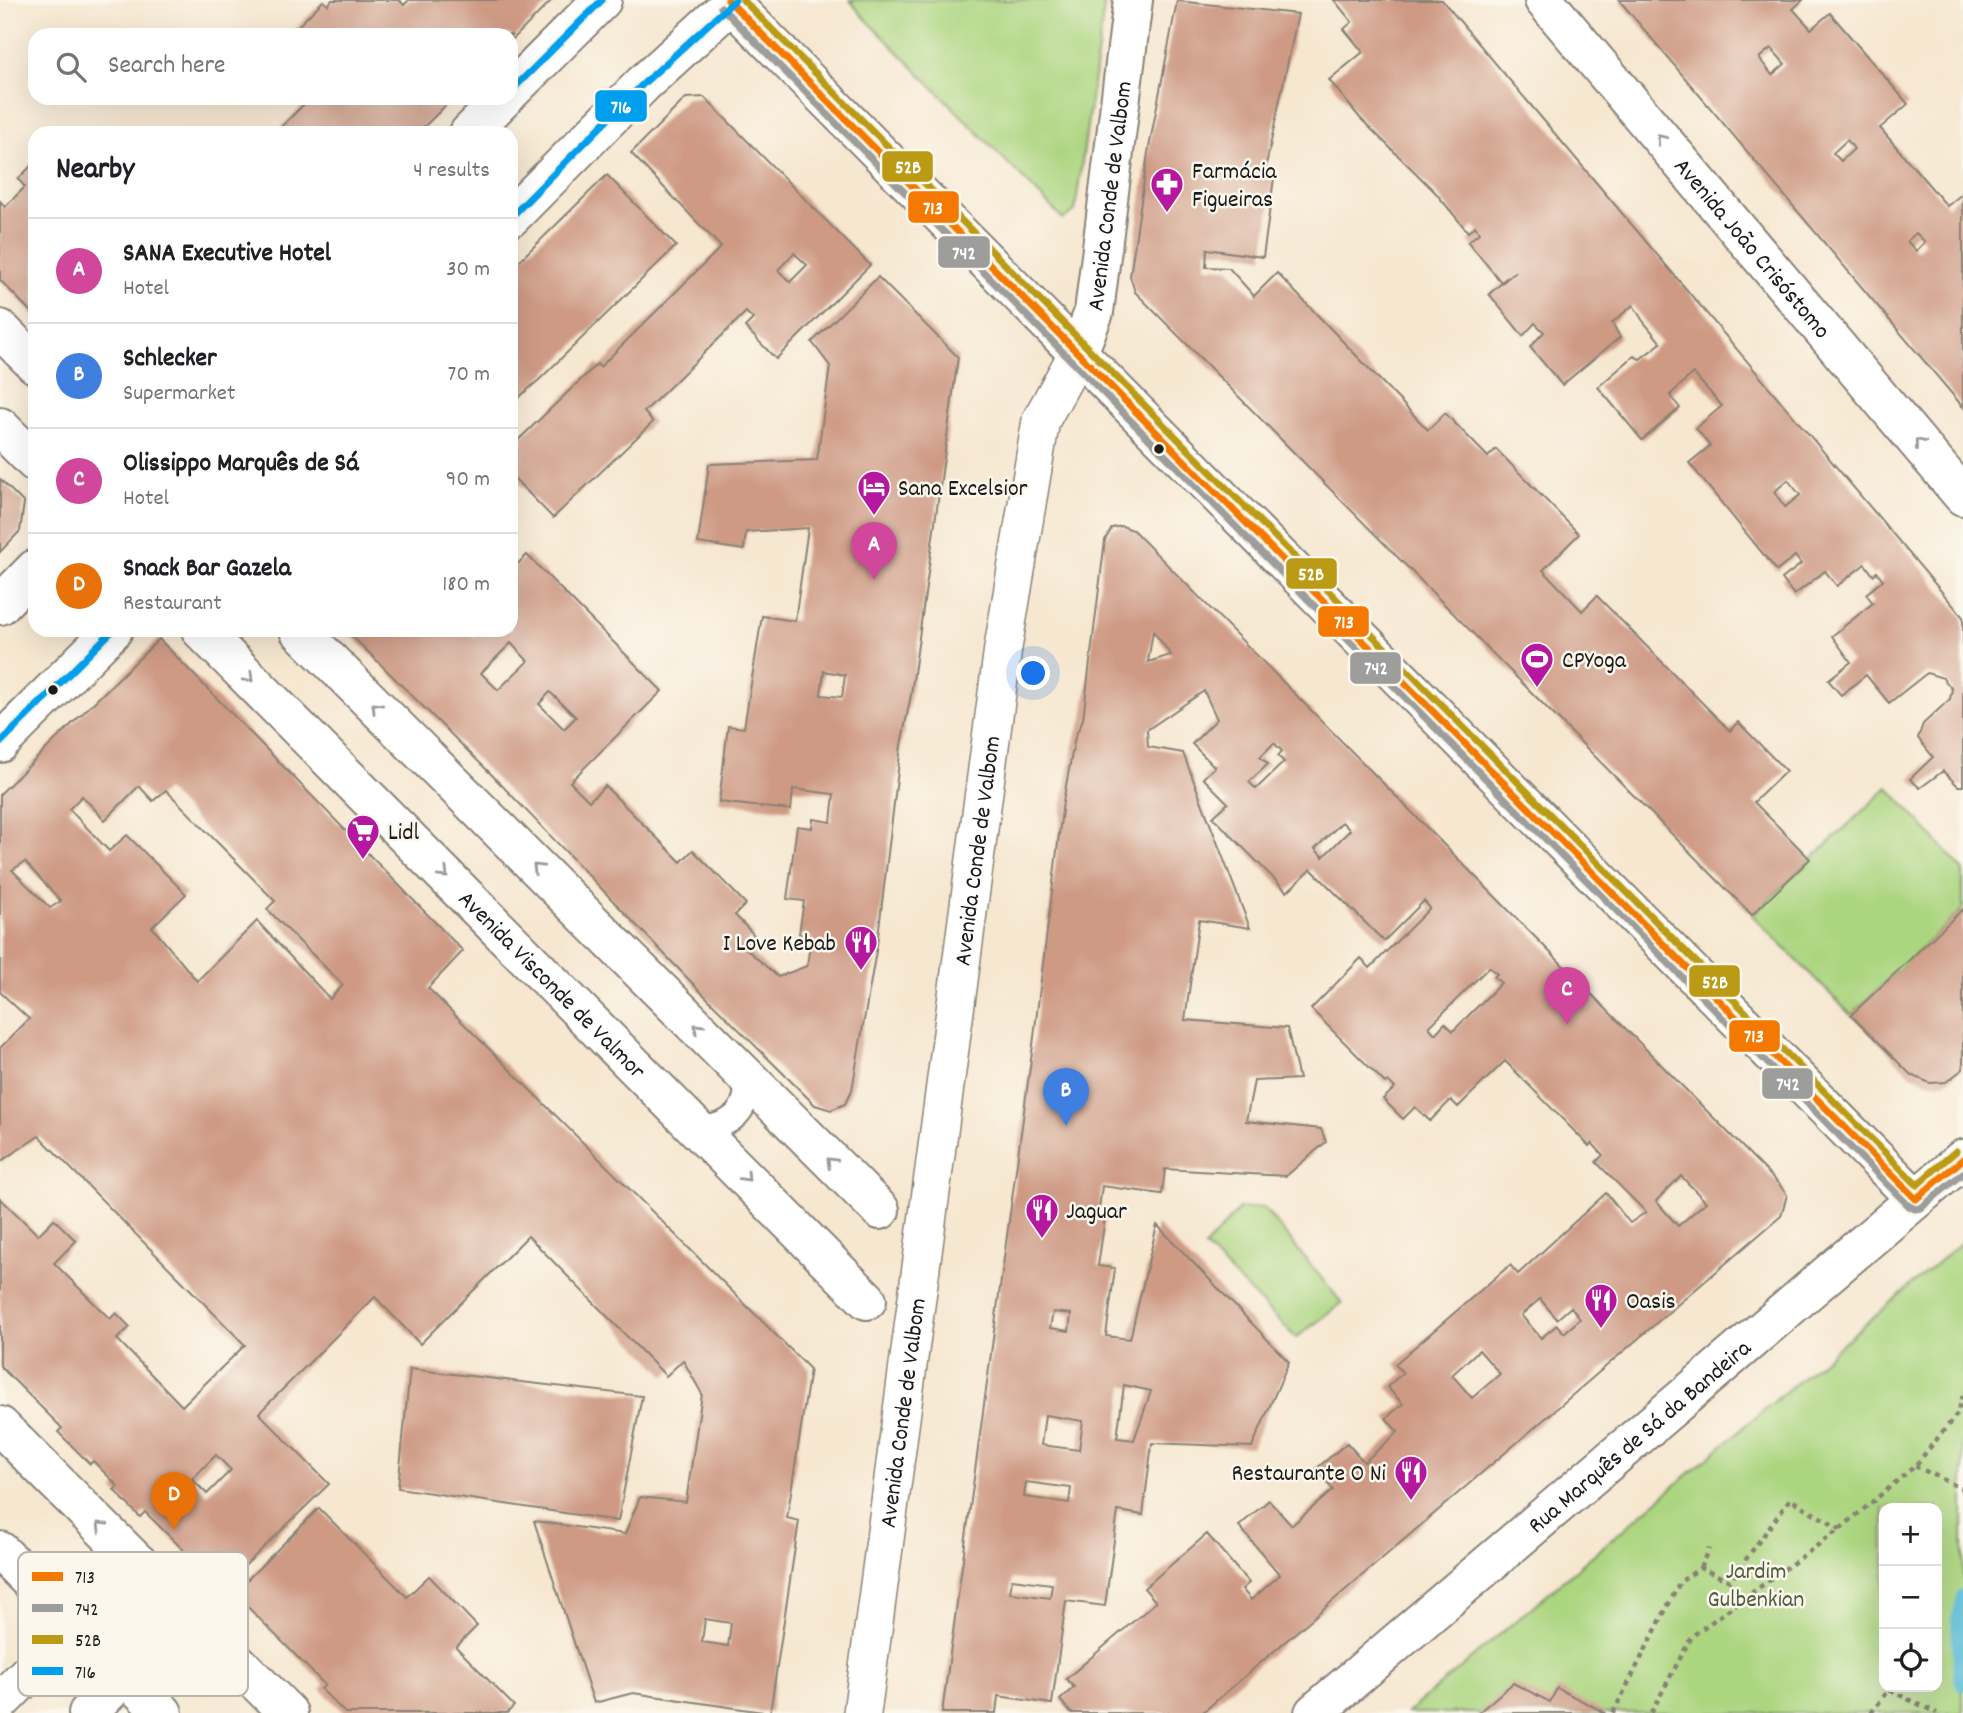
<!DOCTYPE html>
<meta charset="utf-8">
<style>
:root{--surface:#fff;--page:#f2f2f2;--text:#202124;--muted:#757577;--line:#e0e0e0;--accent:#b5179e}
body{margin:0;font-family:Dekko,sans-serif;background:var(--page);color:var(--text)}
.controls{position:absolute;right:21px;bottom:21px;display:grid;overflow:hidden;border-radius:14px;box-shadow:0 7px 28px #0002}
.controls button{width:63px;height:63px;display:grid;place-items:center;padding:0;border:0;border-bottom:2px solid var(--line);background:var(--surface);color:var(--text);font:35px sans-serif}
.you{position:absolute;left:1034px;top:674px;width:24px;height:24px;margin:-18px;border:5px solid #fff;border-radius:50%;background:#1a73e8;box-shadow:0 0 0 10px #1a73e833}
.badge{display:grid;place-items:center;width:46px;height:46px;border-radius:50%;background:var(--accent);color:#fff;font-size:23px;font-weight:700}
.pin{position:absolute;translate:-50% -58px;filter:drop-shadow(0 2px 4px #0008)}
.pin::after{content:'';position:absolute;top:37px;width:24px;height:21px;background:inherit;clip-path:polygon(0 0,100% 0,50% 100%)}
.list{margin:0;padding:0;list-style:none}
h2{display:flex;justify-content:space-between;align-items:center;height:91px;margin:0;padding:0 28px;font-size:30px}
h2 small{font-size:23px;font-weight:400;color:var(--muted)}
.list li{display:grid;grid-template-columns:46px 1fr auto;gap:21px;align-items:center;box-sizing:border-box;height:105px;padding:0 28px;border-top:2px solid var(--line)}
.list b{display:block;font-size:26px;white-space:nowrap}
.list p{margin:0;font-size:23px;white-space:nowrap;color:var(--muted)}
.list em{font-size:23px;font-style:normal;color:var(--muted)}
.icon{flex:none;width:38px;height:38px;fill:none;stroke:currentColor;stroke-width:2;stroke-linecap:round;stroke-linejoin:round}
.map{position:relative;flex:none;width:1963px;height:1713px;overflow:hidden}
.search{position:absolute;background:var(--surface);box-shadow:0 7px 28px #0002;left:28px;top:28px;width:490px;height:77px;display:flex;align-items:center;gap:18px;box-sizing:border-box;padding:0 24px;border-radius:21px;color:var(--muted);font-size:26px}
.panel{position:absolute;background:var(--surface);box-shadow:0 7px 28px #0002;left:28px;top:126px;width:490px;height:511px;border-radius:21px}
.map>svg:first-child{display:block}
.green{fill:#acd580;stroke:#64784e;stroke-width:2;fill-rule:evenodd}
.lines{fill:none;stroke-linecap:round;stroke-linejoin:round}
.stream{stroke:#5abed9;stroke-width:14}
.building{fill:#ce9a84;fill-rule:evenodd}
.service-casing{stroke:#898276;stroke-width:28}
.pedestrian-casing{stroke:#898276;stroke-width:40}
.minor-casing{stroke:#898276;stroke-width:42}
.tertiary-casing{stroke:#898276;stroke-width:42}
.secondary-casing{stroke:#898276;stroke-width:42}
.path{stroke:#898276;stroke-width:4.5;stroke-dasharray:5 5;stroke-linecap:butt}
.service{stroke:#fff;stroke-width:24}
.pedestrian{stroke:#fff;stroke-width:37}
.minor{stroke:#fff;stroke-width:38}
.tertiary{stroke:#fff;stroke-width:38}
.secondary{stroke:#fff;stroke-width:38}
.bus-1-casing{stroke:#fbf7ec;stroke-width:12}
.bus-2-casing{stroke:#fbf7ec;stroke-width:12}
.bus-3-casing{stroke:#fbf7ec;stroke-width:12}
.bus-4-casing{stroke:#fbf7ec;stroke-width:12}
.bus-1{stroke:#f47901;stroke-width:7}
.bus-2{stroke:#9d9d9c;stroke-width:7}
.bus-3{stroke:#bb9b16;stroke-width:7}
.bus-4{stroke:#009fee;stroke-width:7}
.oneway{stroke:#999}
.bus-dot{fill:#1c1c1c;stroke:#fbf7ec;stroke-width:2.5}
.labels{text-anchor:middle;stroke-width:5;stroke-linejoin:round;paint-order:stroke}
.poi-label{font-size:24px;fill:#1c1c1c;stroke:#fbf7ec;text-anchor:start}
.street-label{font-size:24px;fill:#1c1c1c;stroke:#fbf7ec}
.park-label{font-size:24px;fill:#4e5d3f;stroke:#fbf7ec}
.key{fill:#fbf7ec;stroke:#b8b5ae;stroke-width:2}
.key-label{font-size:19px;fill:#1c1c1c}
.line-badge{stroke:#fbf7ec;stroke-width:2.5}
.badge-label{font-size:19px;text-anchor:middle;font-weight:bold;fill:#fff}
</style>
<div class="map">
<svg width="1963" height="1713" viewBox="0 0 1963 1713">
<rect width="100%" height="100%" fill="#fbf7ec"/>
<filter id="ink" filterUnits="userSpaceOnUse"><feTurbulence type="fractalNoise" baseFrequency=".0143" numOctaves="2"/><feDisplacementMap in="SourceGraphic" scale="14" xChannelSelector="R" yChannelSelector="G"/><feConvolveMatrix kernelMatrix="1 2 1 2 8 2 1 2 1" color-interpolation-filters="sRGB"/></filter>
<filter id="wash" filterUnits="userSpaceOnUse"><feTurbulence type="fractalNoise" baseFrequency=".00686" numOctaves="4" result="noise"/><feDisplacementMap in="SourceGraphic" scale="28" xChannelSelector="R" yChannelSelector="G"/><feGaussianBlur stdDeviation="1.57" result="paint"/><feColorMatrix in="noise" values="0 0 0 0 0 0 0 0 0 0 0 0 0 0 0 0 0 1.4 0 .05"/><feComposite in="paint" operator="in"/></filter>
<g filter="url(#wash)">
<rect width="100%" height="100%" fill="#f6e7d0"/>
<g class="green">
<path d="M850,0H1105L1075,211L1063,219L860,13Z"/>
<path d="M1888,787L1963,870V909L1851,1015L1752,915Z"/>
<path d="M1263,1207L1342,1303L1296,1338L1205,1247L1239,1209Z"/>
<path d="M1963,1241V1713H1407ZM1884,1508H1937V1687H1884Z"/>
</g>
<g class="lines">
<path class="stream" d="M1963,1596L1958,1618L1960,1676L1963,1684"/>
</g>
<g id="blocks">
<g class="building">
<path d="M332,0H399L404,5L409,0H552L511,41V35H289L323,1L328,5Z"/>
<path d="M1334,0H1442L1963,617V786H1958L1943,771L1920,788L1910,779L1933,757L1918,738L1923,724L1950,699L1952,689L1943,678L1927,673L1889,703L1866,675L1841,695L1828,680L1851,662L1832,636L1873,603L1866,594L1883,580L1877,572L1873,575L1865,564L1837,586L1825,571L1794,595L1782,579L1801,564L1795,556L1777,571L1689,463L1710,446L1696,428L1722,406L1693,373L1670,395L1680,408L1642,440L1598,387L1634,356L1640,359L1661,343L1643,321L1633,305L1612,323L1620,337L1562,385L1530,347L1544,332L1535,323L1523,336L1489,294L1516,271L1501,282L1468,242L1479,233L1475,226L1468,232L1435,192L1360,118L1329,80L1363,52L1344,29L1352,22ZM1788,480L1800,495L1785,507L1774,492Z"/>
<path d="M1619,0H1803L1793,9L1811,29L1830,13L1908,104L1880,128L1947,206L1963,193V407ZM1771,48L1785,64L1772,75L1759,58ZM1847,140L1854,149L1841,161L1833,153ZM1916,233L1925,242L1916,251L1907,241Z"/>
<path d="M1177,1L1298,14L1265,170L1275,171L1263,257L1207,249L1206,267L1229,268L1254,296L1277,273L1428,430L1445,413L1488,457L1496,449L1579,534L1543,570L1582,611L1597,596L1730,731L1738,722L1786,771L1754,802L1810,859L1752,915L1135,292L1130,276L1148,153Z"/>
<path d="M704,97L870,265L776,359L745,327L753,319L746,312L644,412L653,422L553,518L511,475V447L597,364L600,367L721,247L631,153L686,98ZM794,253L807,265L790,282L778,270Z"/>
<path d="M310,98H453L418,133H275Z"/>
<path d="M35,162V316L0,280V201L5,207L25,187L18,179Z"/>
<path d="M607,175L676,246L540,379L511,404V269Z"/>
<path d="M878,277L958,357L911,695L901,745L877,945L852,1090L845,1104L831,1110L815,1105L698,989L490,773L346,630H469L475,637L482,630H511V570L527,555L662,691L570,782L589,801L605,786L681,862L693,850L746,904L735,915L754,935L743,946L778,977L807,966L811,937L799,934L804,901L787,899L797,826L812,828L813,819L831,822L834,794L793,789L791,810L719,802L728,726L744,728L762,616L795,621L808,528L746,532L744,550L698,543L709,464L817,460L830,366L812,342ZM511,643L528,661L498,690L481,673ZM824,671L845,675L842,697L821,695ZM550,692L576,717L564,729L539,704Z"/>
<path d="M0,479L24,503L20,531L0,552Z"/>
<path d="M1122,526L1133,530L1779,1184L1787,1195L1781,1216L1202,1713H1071L1060,1700L1074,1687L1066,1679L1156,1602L1144,1588L1207,1534L1249,1583L1242,1589L1251,1600L1280,1575L1239,1526L1269,1500L1292,1525L1333,1490L1316,1469L1347,1443L1364,1462L1398,1432L1386,1418L1403,1404L1387,1387L1403,1373L1395,1364L1510,1265L1518,1274L1606,1193L1630,1223L1646,1212L1596,1162L1603,1155L1592,1143L1589,1146L1505,1061L1458,1107L1451,1100L1430,1121L1415,1107L1403,1119L1383,1099L1395,1088L1388,1081L1385,1083L1311,1009L1361,958L1370,968L1430,908L1424,901L1384,941L1311,869L1287,892L1213,817L1228,803L1203,778L1215,767L1192,744L1217,719L1204,691L1147,730L1148,747L1183,753L1250,928L1199,920L1185,1020L1287,1028L1299,1079L1254,1081L1246,1121L1321,1129L1326,1142L1286,1176L1165,1169L1162,1194L1102,1186L1098,1216L1105,1218L1098,1266L1115,1268L1106,1336L1130,1339L1157,1225L1289,1362L1252,1447L1152,1443L1143,1515L1118,1511L1105,1606L1066,1601L1052,1704L998,1696L996,1713H942L1033,1045L1063,802L1075,737L1083,719L1105,540L1112,528ZM1153,631L1171,655L1148,662ZM1274,743L1282,751L1278,756L1284,762L1256,789L1249,782L1268,764L1260,757ZM1342,822L1350,830L1323,857L1315,849ZM1489,967L1497,974L1494,977L1501,983L1453,1031L1445,1023L1435,1034L1429,1027ZM1681,1176L1706,1202L1678,1226L1656,1201ZM1540,1299L1557,1319L1571,1307L1580,1319L1564,1333L1557,1325L1541,1338L1521,1315ZM1053,1312L1071,1314L1069,1331L1050,1328ZM1479,1350L1500,1374L1472,1398L1452,1375ZM1124,1385L1151,1391L1134,1440L1117,1438ZM1045,1415L1083,1421L1079,1450L1041,1445ZM1026,1482L1071,1488L1069,1503L1024,1497ZM1012,1579L1052,1584L1050,1598L1010,1593Z"/>
<path d="M159,639L463,951L428,988L810,1369L787,1518L799,1521L770,1713L633,1693L594,1703L534,1521L625,1534L640,1497L686,1502L702,1394L683,1360L666,1376L528,1236L420,1344L375,1297L259,1413L329,1484L222,1588L145,1512L140,1517L114,1490L118,1486L93,1461L90,1464L58,1432L62,1428L0,1366V1198L38,1235L54,1219L76,1241L54,1263L110,1319L116,1313L130,1327L117,1339L182,1406L245,1345L39,1136L0,1162V1048L29,1019L0,992V794ZM139,786L153,801L166,790L275,901L267,909L343,985L330,999L257,921L197,981L152,927L186,894L127,835L109,851L69,809L82,796L105,820ZM25,862L61,901L50,908L12,870ZM216,1455L231,1470L207,1494L192,1479ZM705,1619L731,1623L728,1646L702,1642Z"/>
<path d="M1963,909V1069L1946,1082L1930,1083L1911,1075L1851,1015Z"/>
<path d="M410,1369L642,1396L618,1521L398,1488Z"/>
<path d="M319,1508L407,1597L429,1576L477,1626L456,1647L514,1706L507,1713H345L321,1689L325,1685L234,1593Z"/>
<path d="M1513,1683L1550,1702L1557,1688L1606,1713H1478Z"/>
</g>
</g>
</g>
<g filter="url(#ink)">
<use href="#blocks" fill-opacity="0" stroke="#898276" stroke-width="2"/>
<g class="lines">
<defs>
<path id="service" d="M698,1129C731,1127 751,1111 746,1077"/>
<g id="pedestrian">
<path id="s1" d="M862,1713L1003,648L1041,420L1078,353"/>
</g>
<g id="minor">
<path id="s2" d="M1544,0L1963,496"/>
<path d="M511,91L602,0"/>
<path d="M469,133L504,98"/>
<path d="M511,217L643,84L735,0"/>
<path d="M0,329L35,364"/>
<path id="s3" d="M1078,353L1094,312L1133,0"/>
<path d="M0,427L35,462"/>
<path d="M0,605L35,569"/>
<path id="s4" d="M201,630L867,1300"/>
<path d="M299,630L880,1210"/>
<path d="M0,743L113,630"/>
<path d="M0,1426L288,1713"/>
<path d="M0,1551L163,1713"/>
<path d="M0,1702L138,1563"/>
<path d="M88,1713L187,1612"/>
</g>
<path id="tertiary" d="M728,0L1916,1199"/>
<g id="secondary">
<path id="s5" d="M1314,1713L1963,1159"/>
</g>
</defs>
<use href="#service" class="service-casing"/>
<use href="#pedestrian" class="pedestrian-casing"/>
<use href="#minor" class="minor-casing"/>
<use href="#tertiary" class="tertiary-casing"/>
<use href="#secondary" class="secondary-casing"/>
<g class="path">
<path d="M1915,1466L1963,1489"/>
<path d="M1700,1568L1709,1548"/>
<path d="M1613,1713L1680,1582L1700,1568L1730,1581L1790,1499L1840,1529"/>
<path d="M1651,1713L1692,1636L1840,1529L1915,1466L1958,1413L1963,1396"/>
<path d="M1871,1713L1889,1690L1937,1713"/>
</g>
<use href="#service" class="service"/>
<use href="#pedestrian" class="pedestrian"/>
<use href="#minor" class="minor"/>
<use href="#tertiary" class="tertiary"/>
<use href="#secondary" class="secondary"/>
<defs>
<path id="bus-1" d="M728,0L1916,1199L1963,1159"/>
<path id="bus-2" d="M721,7L1909,1206L1915,1209L1921,1208L1963,1173"/>
<path id="bus-3" d="M743,0L1917,1185L1956,1151"/>
<g id="bus-4">
<path d="M511,91L602,0"/>
<path d="M511,217L643,84L735,0"/>
<path d="M0,743L113,630"/>
</g>
</defs>
<use href="#bus-1" class="bus-1-casing"/>
<use href="#bus-2" class="bus-2-casing"/>
<use href="#bus-3" class="bus-3-casing"/>
<use href="#bus-4" class="bus-4-casing"/>
<use href="#bus-1" class="bus-1"/>
<use href="#bus-2" class="bus-2"/>
<use href="#bus-3" class="bus-3"/>
<use href="#bus-4" class="bus-4"/>
</g>
<defs><path id="oneway-chevron" d="M-2-3.5L2.5 0L-2 3.5" fill="none" stroke-width="1.6" stroke-linecap="round" stroke-linejoin="round" transform="scale(1.75)"/></defs>
<g class="oneway">
<use href="#oneway-chevron" transform="translate(1661 139) rotate(-130)"/>
<use href="#oneway-chevron" transform="translate(1919 443) rotate(-130)"/>
<use href="#oneway-chevron" transform="translate(249 678) rotate(45)"/>
<use href="#oneway-chevron" transform="translate(376 707) rotate(-135)"/>
<use href="#oneway-chevron" transform="translate(537 868) rotate(-135)"/>
<use href="#oneway-chevron" transform="translate(444 874) rotate(45)"/>
<use href="#oneway-chevron" transform="translate(698 1028) rotate(-135)"/>
<use href="#oneway-chevron" transform="translate(831 1162) rotate(-136)"/>
<use href="#oneway-chevron" transform="translate(746 1177) rotate(46)"/>
<use href="#oneway-chevron" transform="translate(101 1526) rotate(-136)"/>
</g>
</g>
<defs>
<symbol id="pharmacy-pin" viewBox="-11 -11 22 30"><path d="M0 17L-7.5 6A9.5 9.5 0 1 1 7.5 6Z" fill="#b5179e" stroke="#fbf7ec"/><path d="M-2-6h4v4h4v4h-4v4h-4v-4h-4v-4h4Z" fill="#fff"/></symbol>
<symbol id="hotel-pin" viewBox="-11 -11 22 30"><path d="M0 17L-7.5 6A9.5 9.5 0 1 1 7.5 6Z" fill="#b5179e" stroke="#fbf7ec"/><path d="M-6-4.5h1.5V1H6V5H4.5V3h-9V5H-6ZM-4 0a1.8 1.8 0 1 1 3.6 0ZM.5 0V-2.5h3Q6-2.5 6 0Z" fill="#fff"/></symbol>
<symbol id="stadium-pin" viewBox="-11 -11 22 30"><path d="M0 17L-7.5 6A9.5 9.5 0 1 1 7.5 6Z" fill="#b5179e" stroke="#fbf7ec"/><path d="M0-5a6.5 5 0 1 0 0 10a6.5 5 0 1 0 0-10ZM-3.5-1.8h7v3.6h-7Z" fill="#fff"/></symbol>
<symbol id="supermarket-pin" viewBox="-11 -11 22 30"><path d="M0 17L-7.5 6A9.5 9.5 0 1 1 7.5 6Z" fill="#b5179e" stroke="#fbf7ec"/><path d="M-6-5.5h2.5l.6 2H6L4.5 2H-2.5L-4.4-4H-6ZM-1.5 3.2a1.3 1.3 0 1 0 .1 0ZM3 3.2a1.3 1.3 0 1 0 .1 0Z" fill="#fff"/></symbol>
<symbol id="restaurant-pin" viewBox="-11 -11 22 30"><path d="M0 17L-7.5 6A9.5 9.5 0 1 1 7.5 6Z" fill="#b5179e" stroke="#fbf7ec"/><path d="M-5-6h1v4h1v-4h1v4h1v-4h1v5L-1.5 .5V6h-2V.5L-5-1ZM5-6V6H3V1.5H1.5Q1.5-4 5-6Z" fill="#fff"/></symbol>
</defs>
<g fill-rule="evenodd">
<use href="#pharmacy-pin" x="1148" y="165" width="38" height="52"/>
<use href="#hotel-pin" x="855" y="468" width="38" height="52"/>
<use href="#stadium-pin" x="1518" y="640" width="38" height="52"/>
<use href="#supermarket-pin" x="344" y="812" width="38" height="52"/>
<use href="#restaurant-pin" x="842" y="923" width="38" height="52"/>
<use href="#restaurant-pin" x="1023" y="1191" width="38" height="52"/>
<use href="#restaurant-pin" x="1582" y="1281" width="38" height="52"/>
<use href="#restaurant-pin" x="1392" y="1453" width="38" height="52"/>
</g>
<g class="bus-dot">
<circle cx="1159" cy="449" r="6"/>
<circle cx="53" cy="690" r="6"/>
</g>
<g class="labels">
<g class="poi-label">
<text x="1192" y="178">Farmácia<tspan x="1192" dy="28">Figueiras</tspan></text>
<text x="898" y="495">Sana Excelsior</text>
<text x="1562" y="667">CPYoga</text>
<text x="388" y="839">Lidl</text>
<text x="836" y="950" text-anchor="end">I Love Kebab</text>
<text x="1066" y="1218">Jaguar</text>
<text x="1626" y="1308">Oasis</text>
<text x="1386" y="1480" text-anchor="end">Restaurante O Ni</text>
</g>
<g class="street-label">
<text dy="8" stroke="none"><textPath href="#s3" startOffset="161">Avenida Conde de Valbom</textPath></text>
<text dy="8" stroke="none"><textPath href="#s2" startOffset="324">Avenida João Crisóstomo</textPath></text>
<text dy="8" stroke="none"><textPath href="#s1" startOffset="870">Avenida Conde de Valbom</textPath></text>
<text dy="8" stroke="none"><textPath href="#s4" startOffset="499">Avenida Visconde de Valmor</textPath></text>
<text dy="8" stroke="none"><textPath href="#s1" startOffset="303">Avenida Conde de Valbom</textPath></text>
<text dy="8" stroke="none"><textPath href="#s5" startOffset="427">Rua Marquês de Sá da Bandeira</textPath></text>
</g>
<g class="park-label">
<text x="1756" y="1578">Jardim<tspan x="1756" dy="28">Gulbenkian</tspan></text>
</g>
</g>
<rect x="18" y="1552" width="230" height="144" rx="10" class="key"/>
<rect x="32" y="1572" width="31" height="9" fill="#f47901"/>
<rect x="32" y="1604" width="31" height="8" fill="#9d9d9c"/>
<rect x="32" y="1635" width="31" height="9" fill="#bb9b16"/>
<rect x="32" y="1667" width="31" height="8" fill="#009fee"/>
<g class="key-label">
<text x="75" y="1583">713</text>
<text x="75" y="1615">742</text>
<text x="75" y="1646">52B</text>
<text x="75" y="1678">716</text>
</g>
<g class="line-badge">
<rect x="594" y="89" width="54" height="34" rx="7" fill="#009fee"/>
<rect x="881" y="150" width="53" height="33" rx="7" fill="#bb9b16"/>
<rect x="907" y="190" width="53" height="34" rx="7" fill="#f47901"/>
<rect x="937" y="235" width="54" height="34" rx="7" fill="#9d9d9c"/>
<rect x="1285" y="557" width="53" height="33" rx="7" fill="#bb9b16"/>
<rect x="1317" y="605" width="53" height="33" rx="7" fill="#f47901"/>
<rect x="1349" y="651" width="53" height="34" rx="7" fill="#9d9d9c"/>
<rect x="1688" y="964" width="53" height="34" rx="7" fill="#bb9b16"/>
<rect x="1728" y="1019" width="53" height="34" rx="7" fill="#f47901"/>
<rect x="1761" y="1067" width="53" height="33" rx="7" fill="#9d9d9c"/>
</g>
<g class="badge-label">
<text x="621" y="113">716</text>
<text x="908" y="173">52B</text>
<text x="933" y="214">713</text>
<text x="964" y="259">742</text>
<text x="1311" y="580">52B</text>
<text x="1344" y="628">713</text>
<text x="1376" y="674">742</text>
<text x="1715" y="988">52B</text>
<text x="1754" y="1042">713</text>
<text x="1788" y="1090">742</text>
</g>
</svg>
<div class="controls">
<button>+</button>
<button>−</button>
<button><svg class="icon" aria-label="locate" viewBox="0 0 24 24"><circle cx="12" cy="12" r="6"/><path d="M12 2v4M12 18v4M2 12h4M18 12h4"/></svg></button>
</div>
<div class="you"></div>
<div class="pin badge" style="left:874px;top:580px;background:#d1479c">A</div>
<div class="pin badge" style="left:1066px;top:1126px;background:#3f7fe0">B</div>
<div class="pin badge" style="left:1567px;top:1025px;background:#d1479c">C</div>
<div class="pin badge" style="left:174px;top:1530px;background:#e8710a">D</div>
<div class="search"><svg class="icon" aria-label="search" viewBox="0 0 24 24"><circle cx="10" cy="10" r="6"/><path d="M15 15l6 6"/></svg>Search here</div>
<section class="panel">
<h2>Nearby<small>4 results</small></h2>
<ul class="list">
<li><span class="badge" style="background:#d1479c">A</span><div><b>SANA Executive Hotel</b><p>Hotel</p></div><em>30 m</em></li>
<li><span class="badge" style="background:#3f7fe0">B</span><div><b>Schlecker</b><p>Supermarket</p></div><em>70 m</em></li>
<li><span class="badge" style="background:#d1479c">C</span><div><b>Olissippo Marquês de Sá</b><p>Hotel</p></div><em>90 m</em></li>
<li><span class="badge" style="background:#e8710a">D</span><div><b>Snack Bar Gazela</b><p>Restaurant</p></div><em>180 m</em></li>
</ul>
</section>
</div>
